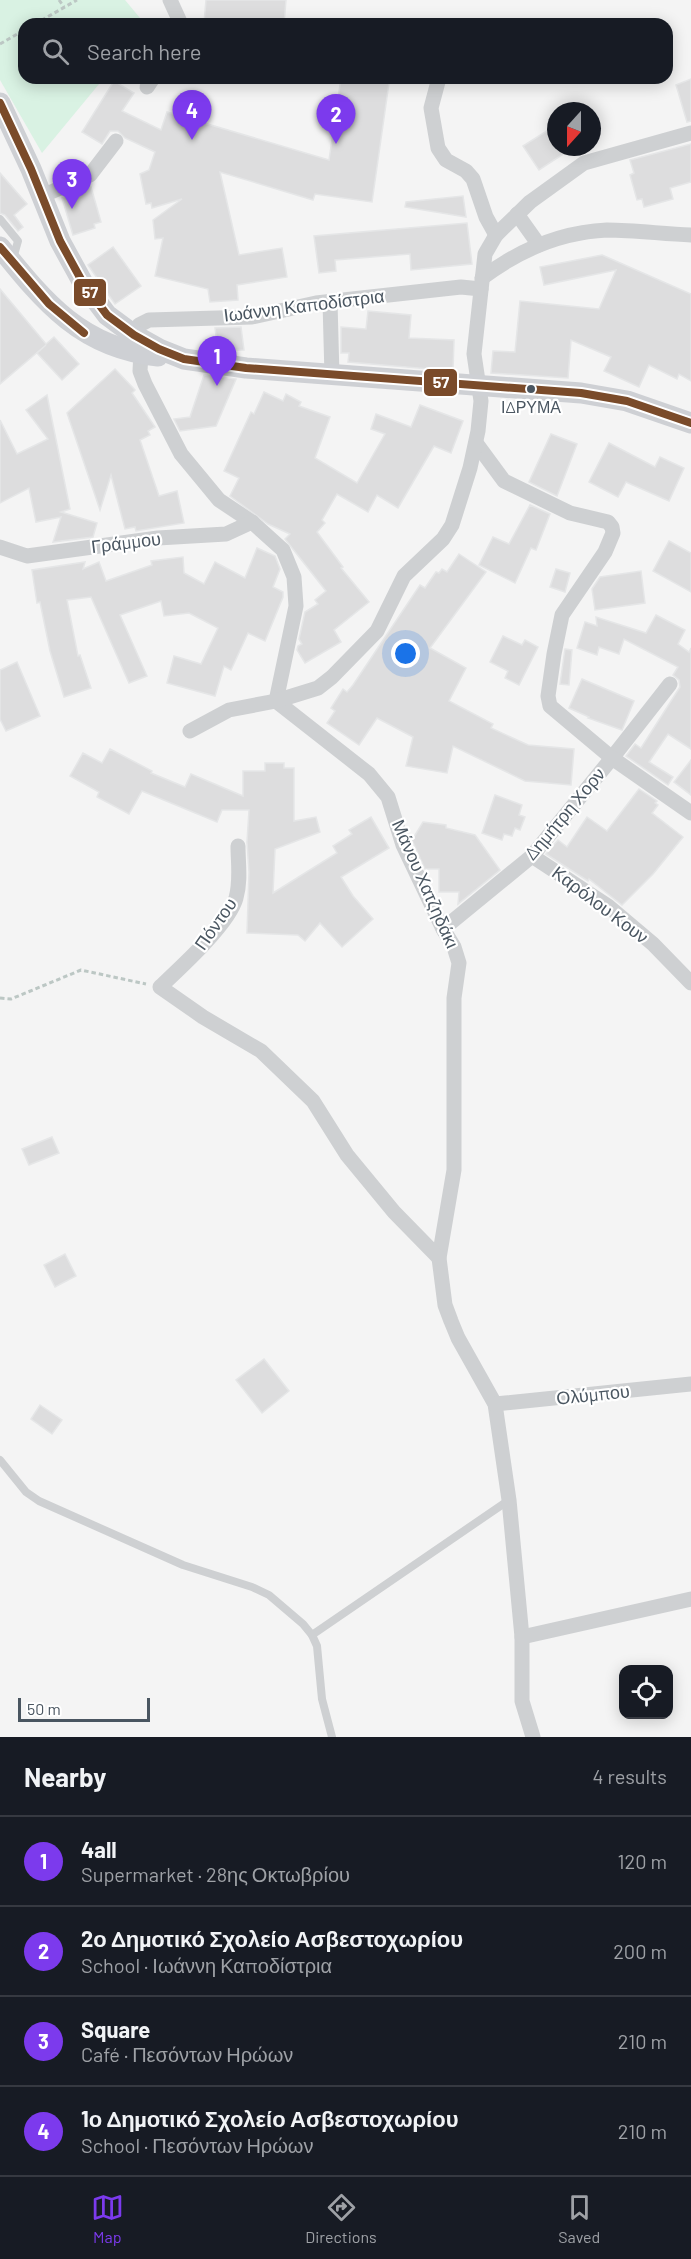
<!DOCTYPE html>
<meta charset="utf-8">
<style>
:root{--surface:#171b24;--page:#20242c;--text:#f1f3f6;--muted:#9ea1a6;--line:#363941;--accent:#7c3aed}
body{margin:0;font-family:Barlow,sans-serif;background:var(--page);color:var(--text)}
.controls{position:absolute;right:18px;bottom:18px;display:grid;overflow:hidden;border-radius:12px;box-shadow:0 3px 15px #0003}
.controls button{width:54px;height:54px;display:grid;place-items:center;padding:0;border:0;border-bottom:2px solid var(--line);background:var(--surface);color:var(--text);font:30px sans-serif}
.compass{position:absolute;left:547px;top:102px;width:54px;height:54px;border-radius:50%;background:var(--surface);box-shadow:0 3px 15px #0003;rotate:201deg}
.scale{position:absolute;left:18px;bottom:15px;width:132px;box-sizing:border-box;padding-left:6px;border:3px solid #4a5661;border-top:0;font-size:16px;line-height:21px;white-space:nowrap;color:#4a5661;-webkit-text-stroke:4px #fff;paint-order:stroke}
.you{position:absolute;left:406px;top:654px;width:21px;height:21px;margin:-15px;border:4px solid #fff;border-radius:50%;background:#1a73e8;box-shadow:0 0 0 9px #1a73e833}
.badge{display:grid;place-items:center;width:39px;height:39px;border-radius:50%;background:var(--accent);color:#fff;font-size:20px;font-weight:700}
.pin{position:absolute;translate:-50% -50px;filter:drop-shadow(0 2px 3px #0008)}
.pin::after{content:'';position:absolute;top:32px;width:21px;height:18px;background:inherit;clip-path:polygon(0 0,100% 0,50% 100%)}
.list{margin:0;padding:0;list-style:none}
h2{display:flex;justify-content:space-between;align-items:center;height:78px;margin:0;padding:0 24px;font-size:26px}
h2 small{font-size:20px;font-weight:400;color:var(--muted)}
.list li{display:grid;grid-template-columns:39px 1fr auto;gap:18px;align-items:center;box-sizing:border-box;height:90px;padding:0 24px;border-top:2px solid var(--line)}
.list b{display:block;font-size:22px;white-space:nowrap}
.list p{margin:0;font-size:20px;white-space:nowrap;color:var(--muted)}
.list em{font-size:20px;font-style:normal;color:var(--muted)}
.icon{flex:none;width:33px;height:33px;fill:none;stroke:currentColor;stroke-width:2;stroke-linecap:round;stroke-linejoin:round}
.map{position:relative;flex:none;width:691px;height:1737px;overflow:hidden}
.search{position:absolute;background:var(--surface);box-shadow:0 3px 15px #0003;left:18px;right:18px;top:18px;height:66px;display:flex;align-items:center;gap:15px;box-sizing:border-box;padding:0 21px;border-radius:18px;color:var(--muted);font-size:22px}
.sheet{height:438px;background:var(--surface)}
nav{display:flex;justify-content:space-around;align-items:center;box-sizing:border-box;height:84px;border-top:2px solid var(--line);background:var(--surface);font-size:16px;color:var(--muted)}
nav a{display:grid;justify-items:center;gap:3px}
nav .on{color:var(--accent)}
.map>svg:first-child{display:block}
.green{fill:#d9f2e3}
.building{fill:#ddddde;stroke:#e5e6e7;stroke-width:1.5}
.lines{fill:none;stroke-linecap:round;stroke-linejoin:round}
.path{stroke:#bcc7c4;stroke-width:3;stroke-dasharray:4.5 3;stroke-linecap:butt}
.lane{stroke:#ced0d2;stroke-width:8}
.street{stroke:#ced0d2;stroke-width:15}
.secondary{stroke:#ced0d4;stroke-width:21}
.bus-1-casing{stroke:#fff;stroke-width:12}
.bus-1{stroke:#7a4b2a;stroke-width:8}
.bus-dot{fill:#4a5661;stroke:#fff;stroke-width:2}
.labels{text-anchor:middle;stroke-width:4.5;stroke-linejoin:round;paint-order:stroke}
.bus-label{font-size:16px;fill:#4a5661;stroke:#fff}
.street-label{font-size:18px;fill:#4a5661;stroke:#fff}
.line-badge{stroke:#fff;stroke-width:2}
.badge-label{font-size:16px;text-anchor:middle;font-weight:bold;fill:#fff}
</style>
<div class="map">
<svg width="691" height="1737" viewBox="0 0 691 1737">
<rect width="100%" height="100%" fill="#f4f4f4"/>
<path class="green" d="M0,0H125L145,24H24V78H104L42,153L0,80Z"/>
<g class="building">
<path d="M206,0H286L284,24L204,23Z"/>
<path d="M341,78L389,83L372,202L315,194L313,200L220,172L239,255L282,248L287,277L237,285L238,300L210,302L208,289L155,276L163,238L155,239L153,220L182,199L152,208L151,203L146,204L140,174L149,170L155,152L125,138L118,131H110L102,144L82,132L114,81L134,93L122,111L161,130L167,112L329,160Z"/>
<path d="M691,79V121L687,122L676,85Z"/>
<path d="M556,125V147H574L539,170L523,146Z"/>
<path d="M691,144V182L670,188L673,199L644,207L642,199L637,200L630,175L634,173L630,160Z"/>
<path d="M0,173L27,204L14,215L23,227L18,231L5,215L0,213Z"/>
<path d="M91,187L101,222L94,224L95,228L73,235L62,198Z"/>
<path d="M463,196L466,217L405,207L406,202Z"/>
<path d="M467,223L472,264L411,270L410,254L335,260L336,271L319,273L314,236Z"/>
<path d="M113,247L141,286L115,304L88,265Z"/>
<path d="M602,255L691,294V381L679,374L677,379L649,365L639,387L604,371L611,357L571,340L568,378L491,373L493,351L515,352L520,301L599,309L616,270L544,285L540,267Z"/>
<path d="M0,289L46,344L54,337L79,364L62,380L37,353L46,345L0,384Z"/>
<path d="M368,311L411,315L409,338L454,340L453,371L348,362L349,353H341V327L366,329Z"/>
<path d="M241,327L244,350L218,351L215,328Z"/>
<path d="M115,369L135,390L132,393L155,427L148,431L150,435L140,440L159,496L177,491L184,523L136,531L135,527L125,529L111,475L100,510L67,413Z"/>
<path d="M204,375L236,379L216,426L180,431L174,419L190,417Z"/>
<path d="M264,392L283,401L286,394L301,402L299,406L330,417L315,458L357,483L385,434L371,429L376,414L411,427L420,405L463,421L451,453L434,446L398,508L377,495L368,512L337,494L322,520L325,523L317,532L343,567L341,568L369,602L334,630L341,642L305,663L297,650L298,646L302,644L299,639L305,612L318,604L315,600L326,591L285,539L290,534L268,524L230,496L239,478L224,471L251,412L254,414Z"/>
<path d="M47,395L70,509L61,512L97,523L93,537L53,542L61,517L36,522L29,488L0,503V420L17,454L48,439L26,410Z"/>
<path d="M551,434L577,444L557,496L529,482Z"/>
<path d="M609,443L655,467L660,457L684,468L669,501L626,482L618,497L589,482Z"/>
<path d="M530,505L550,514L536,550L531,548L515,583L479,565L493,537L509,544Z"/>
<path d="M669,541L691,553V592L653,571Z"/>
<path d="M257,548L275,556L280,569L273,587L283,592V597L265,641L248,633L231,670L224,666L215,696L167,683L174,656L201,664L218,628L189,613L164,616L161,601L120,615L147,676L129,683L91,597L67,600L78,656L80,655L91,688L64,697L50,651L40,602L37,603L32,570L85,562L83,569L99,562L106,581L152,565L151,561L183,557L184,573L204,584L215,562L245,578Z"/>
<path d="M459,554L486,572L430,648L466,668L449,701L493,724L491,728L528,745L574,749L571,785L525,781L453,746L447,773L406,766L413,737L377,718L359,745L327,723L335,711L331,708L343,689L347,692L353,685L420,585L425,588L436,572L439,573L442,569L447,572Z"/>
<path d="M556,569L570,573L565,592L550,587Z"/>
<path d="M641,571L645,603L595,610L592,589L600,577Z"/>
<path d="M656,615L685,630L678,644L689,652L691,648V749L668,734L649,762L673,777L668,785L626,756L635,744L641,748L680,687L679,680L673,675L678,667L624,639L619,654L599,647L597,655L577,648L585,622L597,626L596,617L646,633Z"/>
<path d="M503,636L522,645L525,640L538,647L519,685L505,678L508,671L490,662Z"/>
<path d="M565,649L572,650L569,685L560,684Z"/>
<path d="M17,662L40,716L6,731L0,719V670Z"/>
<path d="M582,679L634,701L622,730L588,718L589,717L569,708Z"/>
<path d="M110,749L152,771L151,773L185,787L191,774L243,796V771H265V763H284V768H294V821L316,817L320,832L275,849L273,893L337,853L333,846L352,834L349,830L371,817L389,848L341,877L353,896L373,919L342,947L320,923L305,941L298,935L247,933L249,872L247,842L249,810H222L217,822L142,791L129,814L97,797L99,792L70,776L83,753L102,763Z"/>
<path d="M691,760V795L674,782Z"/>
<path d="M639,789L657,801L655,803L658,805L652,813L683,837L653,874L622,905L589,879L588,881L546,854L558,840L567,847L587,817L607,831Z"/>
<path d="M495,795L522,805L519,815L525,817L520,830L515,828L512,836L504,834L502,840L482,833Z"/>
<path d="M423,822L446,825V828L475,835L500,870L458,904L459,892H439V869H425L412,840Z"/>
<path d="M52,1137L59,1153L29,1165L22,1149Z"/>
<path d="M65,1254L76,1276L55,1287L44,1265Z"/>
<path d="M264,1359L289,1391L262,1413L236,1380Z"/>
<path d="M40,1405L62,1420L52,1434L31,1419Z"/>
</g>
<g class="lines">
<g class="path">
<path d="M59,0L64,7"/>
<path d="M35,24L77,0"/>
<path d="M0,44L24,30"/>
<path d="M0,998L11,999L81,970L146,984"/>
</g>
<g class="lane">
<path d="M0,219L18,241L14,255"/>
<path d="M0,1460L26,1492L39,1501L183,1565L252,1587L269,1595L303,1624L312,1635L317,1646L322,1699L332,1737"/>
<path d="M312,1635L509,1500"/>
</g>
<g class="street">
<path d="M170,0L181,24"/>
<path d="M439,78L431,108L438,148L446,160L466,171L473,179L486,217L496,235"/>
<path d="M147,87L153,78"/>
<path d="M42,196L90,175L116,141"/>
<path d="M517,214L539,245"/>
<path d="M482,278C518,251 561,232 607,230C635,230 663,234 691,235"/>
<path d="M330,302L332,376"/>
<path d="M134,335L139,325L149,320L252,317L316,303L461,287L481,289"/>
<path d="M141,353L140,371L145,384L181,454L219,500L252,522L283,550L294,577L296,606L276,701L369,774L388,797L403,845L443,929L454,947L459,963L454,998V1170L439,1258L445,1305L451,1321L458,1338L495,1404L509,1500L522,1637V1701L533,1737"/>
<path d="M476,443L504,481L570,513L608,522L612,527L613,533L605,552L562,615L554,654L548,696L550,706L612,758L670,684"/>
<path d="M0,547L27,556L158,538L226,534L252,522"/>
<path d="M190,731L229,710L276,701L318,688L332,677L377,631L404,576L443,539L452,525L470,468L478,431L481,401L474,354L485,254L496,235L530,202L584,163L691,133"/>
<path d="M238,846C238,863 241,881 236,898C229,924 180,968 160,987L203,1017L261,1051L313,1101L347,1155L394,1212L439,1258"/>
<path d="M532,856L608,906L653,944L691,983"/>
<path d="M443,929L532,856L612,758L691,813"/>
<path d="M495,1404L691,1384"/>
<path d="M522,1637L691,1599"/>
</g>
<g class="secondary">
<path d="M0,103L31,169L60,241L83,283L107,315L134,335L159,349L184,359L246,368L581,393L627,401L691,423"/>
<path d="M0,247C45,303 82,348 158,356"/>
</g>
<defs>
<g id="bus-1">
<path d="M0,103L31,169L60,241L83,283L107,315L134,335L159,349L184,359L246,368L581,393L627,401L691,423"/>
<path d="M0,247L49,304L84,333"/>
</g>
</defs>
<use href="#bus-1" class="bus-1-casing"/>
<use href="#bus-1" class="bus-1"/>
</g>
<circle class="bus-dot" cx="531" cy="389" r="5"/>
<g class="labels">
<g class="bus-label">
<text x="531" y="413">ΙΔΡΥΜΑ</text>
</g>
<g class="street-label">
<text transform="translate(304 306) rotate(-7)" y="6">Ιωάννη Καποδίστρια</text>
<text transform="translate(126 543) rotate(-7)" y="6">Γράμμου</text>
<text transform="translate(565 814) rotate(-50)" y="6">Δημήτρη Χορν</text>
<text transform="translate(425 884) rotate(66)" y="6">Μάνου Χατζηδάκι</text>
<text transform="translate(600 905) rotate(37)" y="6">Καρόλου Κουν</text>
<text transform="translate(216 924) rotate(-55)" y="6">Πόντου</text>
<text transform="translate(593 1395) rotate(-6)" y="6">Ολύμπου</text>
</g>
</g>
<g class="line-badge">
<rect x="73" y="278" width="34" height="29" rx="6" fill="#7a4b2a"/>
<rect x="423" y="368" width="35" height="29" rx="6" fill="#7a4b2a"/>
</g>
<g class="badge-label">
<text x="90" y="298">57</text>
<text x="441" y="388">57</text>
</g>
</svg>
<div class="controls">
<button><svg class="icon" aria-label="locate" viewBox="0 0 24 24"><circle cx="12" cy="12" r="6"/><path d="M12 2v4M12 18v4M2 12h4M18 12h4"/></svg></button>
</div>
<svg class="compass" viewBox="-18 -18 36 36"><path d="M0-13l5 13h-10z" fill="#e53935"/><path d="M0 13l5-13h-10z" fill="#9ea1a6"/></svg>
<div class="scale">50 m</div>
<div class="you"></div>
<div class="pin badge" style="left:217px;top:386px">1</div>
<div class="pin badge" style="left:336px;top:144px">2</div>
<div class="pin badge" style="left:72px;top:209px">3</div>
<div class="pin badge" style="left:192px;top:140px">4</div>
<div class="search"><svg class="icon" aria-label="search" viewBox="0 0 24 24"><circle cx="10" cy="10" r="6"/><path d="M15 15l6 6"/></svg>Search here</div>
</div>
<section class="sheet">
<h2>Nearby<small>4 results</small></h2>
<ul class="list">
<li><span class="badge">1</span><div><b>4all</b><p>Supermarket · 28ης Οκτωβρίου</p></div><em>120 m</em></li>
<li><span class="badge">2</span><div><b>2ο Δημοτικό Σχολείο Ασβεστοχωρίου</b><p>School · Ιωάννη Καποδίστρια</p></div><em>200 m</em></li>
<li><span class="badge">3</span><div><b>Square</b><p>Café · Πεσόντων Ηρώων</p></div><em>210 m</em></li>
<li><span class="badge">4</span><div><b>1ο Δημοτικό Σχολείο Ασβεστοχωρίου</b><p>School · Πεσόντων Ηρώων</p></div><em>210 m</em></li>
</ul>
</section>
<nav>
<a class="on"><svg class="icon" aria-label="map" viewBox="0 0 24 24"><path d="M3 6l6-2 6 2 6-2v14l-6 2-6-2-6 2zM9 4v14M15 6v14"/></svg>Map</a>
<a><svg class="icon" aria-label="directions" viewBox="0 0 24 24"><path d="M12 3l9 9-9 9-9-9zM9 14v-3h6M13 9l2 2-2 2"/></svg>Directions</a>
<a><svg class="icon" aria-label="saved" viewBox="0 0 24 24"><path d="M7 4h10v16l-5-4-5 4z"/></svg>Saved</a>
</nav>
